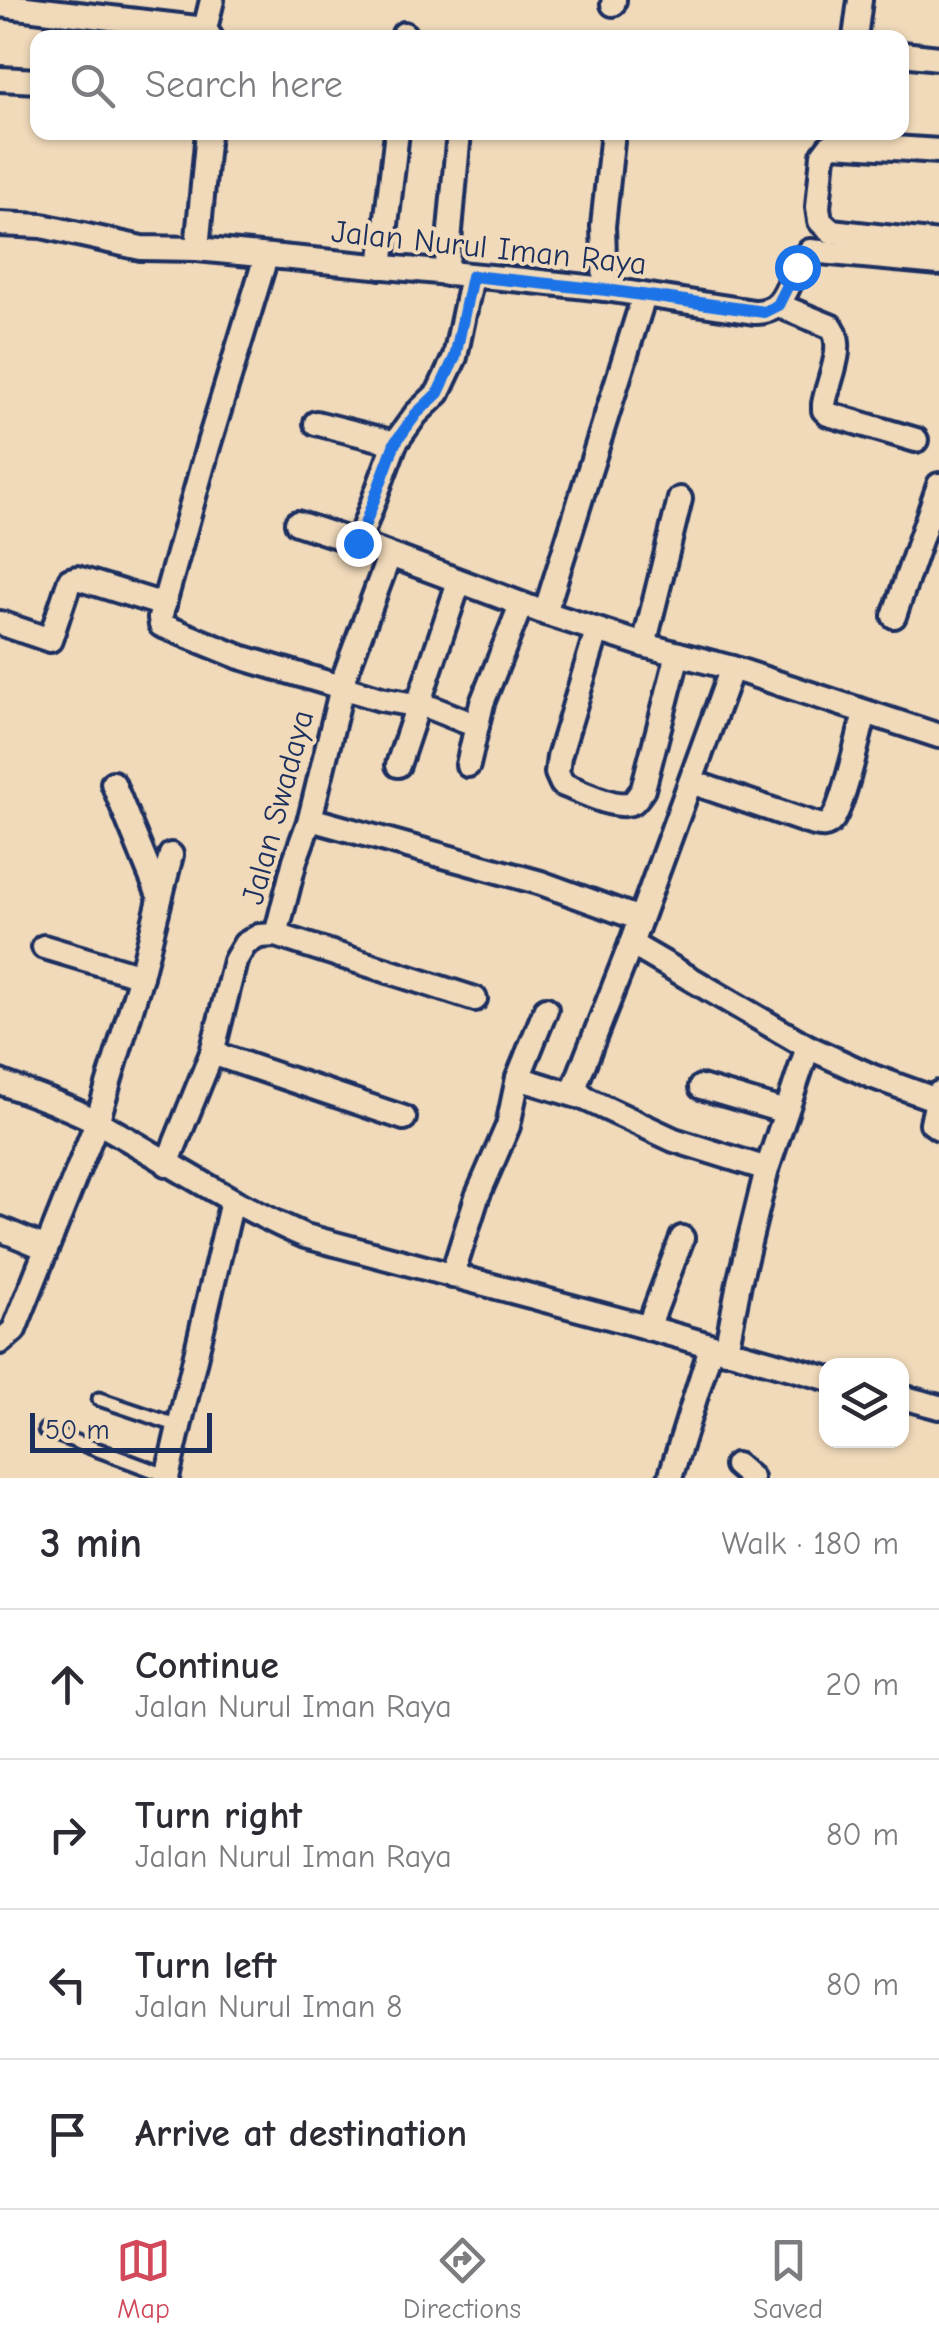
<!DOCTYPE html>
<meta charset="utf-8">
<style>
:root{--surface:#fff;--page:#f7f7f7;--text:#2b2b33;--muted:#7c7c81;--line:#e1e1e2;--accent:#d1495b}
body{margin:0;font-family:"Comic Neue",sans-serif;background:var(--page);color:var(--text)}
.controls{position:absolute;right:30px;bottom:30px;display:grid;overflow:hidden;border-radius:20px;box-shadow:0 2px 8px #0004}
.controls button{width:90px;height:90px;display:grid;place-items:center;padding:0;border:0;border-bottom:2px solid var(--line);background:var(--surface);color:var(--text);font:50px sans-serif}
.scale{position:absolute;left:30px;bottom:25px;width:182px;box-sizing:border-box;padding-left:10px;border:5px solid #1b2f5e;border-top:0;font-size:28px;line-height:35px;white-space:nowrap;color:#1b2f5e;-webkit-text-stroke:8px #f1daba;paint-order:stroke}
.stop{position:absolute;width:30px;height:30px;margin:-22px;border:8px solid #1a73e8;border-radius:50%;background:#fff}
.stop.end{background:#1a73e8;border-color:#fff;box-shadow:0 2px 10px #0008}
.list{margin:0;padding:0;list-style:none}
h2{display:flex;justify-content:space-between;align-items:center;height:130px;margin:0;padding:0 40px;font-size:42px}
h2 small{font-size:32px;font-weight:400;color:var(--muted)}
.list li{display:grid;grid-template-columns:65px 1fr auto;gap:30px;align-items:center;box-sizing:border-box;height:150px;padding:0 40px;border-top:2px solid var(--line)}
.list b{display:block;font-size:38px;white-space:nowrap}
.list p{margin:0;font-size:32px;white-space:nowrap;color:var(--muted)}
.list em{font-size:32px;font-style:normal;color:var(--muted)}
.icon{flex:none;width:55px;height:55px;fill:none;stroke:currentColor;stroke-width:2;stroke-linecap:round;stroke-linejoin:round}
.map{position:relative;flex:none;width:939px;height:1478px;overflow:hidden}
.search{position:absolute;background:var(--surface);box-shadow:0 2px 8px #0004;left:30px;right:30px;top:30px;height:110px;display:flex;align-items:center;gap:25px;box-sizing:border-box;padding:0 35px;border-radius:20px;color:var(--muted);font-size:38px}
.sheet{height:730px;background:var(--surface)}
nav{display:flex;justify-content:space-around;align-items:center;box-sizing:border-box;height:140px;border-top:2px solid var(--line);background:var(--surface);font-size:28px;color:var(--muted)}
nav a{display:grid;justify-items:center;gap:5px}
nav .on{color:var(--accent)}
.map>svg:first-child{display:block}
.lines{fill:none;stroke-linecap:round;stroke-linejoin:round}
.lane-casing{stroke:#1b2f5e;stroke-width:19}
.street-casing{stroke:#1b2f5e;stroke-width:30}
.lane{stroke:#f1daba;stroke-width:11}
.street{stroke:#f1daba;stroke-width:22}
.route{stroke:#1a73e8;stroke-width:12}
.labels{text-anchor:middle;stroke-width:8;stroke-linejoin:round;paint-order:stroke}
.street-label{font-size:32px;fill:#1b2f5e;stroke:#f1daba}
</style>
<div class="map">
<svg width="939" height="1478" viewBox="0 0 939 1478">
<rect width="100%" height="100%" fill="#f1daba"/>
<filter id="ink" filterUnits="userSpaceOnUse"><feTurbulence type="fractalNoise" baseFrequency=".01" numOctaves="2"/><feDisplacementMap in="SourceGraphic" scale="20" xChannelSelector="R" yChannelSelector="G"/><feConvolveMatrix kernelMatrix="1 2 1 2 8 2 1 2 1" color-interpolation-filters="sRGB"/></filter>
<g filter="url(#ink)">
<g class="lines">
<defs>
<g id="lane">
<path d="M99,1399L179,1426"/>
<path d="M45,1430L168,1476"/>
</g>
<g id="street">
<path d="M613,4L614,0"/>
<path d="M0,5L205,29L211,38"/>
<path d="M205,29L212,0"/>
<path d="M403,38L404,34"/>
<path d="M855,38L860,0"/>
<path d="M902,54L939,58"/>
<path d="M0,79L38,81"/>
<path d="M939,151L834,144L829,147L823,155L818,207L820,221L831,231L939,243"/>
<path d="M0,224L42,226L141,248L197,249L522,280L605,289L754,312C793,313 785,270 810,251L939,263"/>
<path d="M197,249L208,132"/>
<path d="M266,257L209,443L160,618L161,625L240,657L381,699L432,708L477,726"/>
<path d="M381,267L397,132"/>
<path d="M446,274L459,132"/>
<path d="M605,289L603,226L613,132"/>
<path d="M778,305L832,327C846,348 828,380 824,404V410L828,414L916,440"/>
<path d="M316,423L395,443"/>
<path d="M297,523L358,543L545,613L644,645L732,668L939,736"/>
<path d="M358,543L395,443L416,414L438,393L455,357L472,276"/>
<path d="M545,613L644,296"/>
<path d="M894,616L939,485"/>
<path d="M0,623L50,640L70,580L77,578L164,605"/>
<path d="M597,631L559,757L557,773L562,784C578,790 617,811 633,802C635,801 642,791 643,789L678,654"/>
<path d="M644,645L680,499"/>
<path d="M732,668L631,944L575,1086L584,1098L674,1140L767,1169"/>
<path d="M398,765L459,582"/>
<path d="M468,765L482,703L521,605"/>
<path d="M691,782L811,823C819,825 826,828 832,820C843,807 859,734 865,713"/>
<path d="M113,783L160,898"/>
<path d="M310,819L541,883L640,919"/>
<path d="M276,935L295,860L310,819L345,675L389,556"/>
<path d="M631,944L808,1047L767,1169L739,1283L726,1351"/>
<path d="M44,947L141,976"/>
<path d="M808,1047L871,1076L937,1100"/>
<path d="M212,1053L404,1118"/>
<path d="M518,1078L584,1098"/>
<path d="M0,1082C33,1095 69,1106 101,1124C169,1162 233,1205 305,1236L628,1322L826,1378"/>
<path d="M701,1087L786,1112"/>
<path d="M939,1093L932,1123L939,1128"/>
<path d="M167,1164L212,1053L235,961L245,944L259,936L276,935L475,999"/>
<path d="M0,1229L46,1248"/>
<path d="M452,1276L477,1197L508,1126L518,1078L546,1009"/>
<path d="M648,1328L682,1238"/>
<path d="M0,1342L14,1330L97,1122L141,976L171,855"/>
<path d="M902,1397L939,1407"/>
<path d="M736,1465L751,1478"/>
<path d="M167,1478L232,1201"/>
<path d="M670,1478L711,1347"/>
</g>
</defs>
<use href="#lane" class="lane-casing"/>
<use href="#street" class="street-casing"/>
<use href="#lane" class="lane"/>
<use href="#street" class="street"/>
</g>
</g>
<g class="lines" filter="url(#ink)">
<path class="route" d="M358,543L395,443L416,414L438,393L455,357L472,276L606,290L764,312L778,305L797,267"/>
</g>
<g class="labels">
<g class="street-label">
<text transform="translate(489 247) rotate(6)" y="11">Jalan Nurul Iman Raya</text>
<text transform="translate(277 807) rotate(-75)" y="11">Jalan Swadaya</text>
</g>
</g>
</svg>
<div class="controls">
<button><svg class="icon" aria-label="layers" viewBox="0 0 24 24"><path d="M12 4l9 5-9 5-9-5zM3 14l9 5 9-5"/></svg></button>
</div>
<div class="scale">50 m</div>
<div class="stop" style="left:797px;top:267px"></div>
<div class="stop end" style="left:358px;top:543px"></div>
<div class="search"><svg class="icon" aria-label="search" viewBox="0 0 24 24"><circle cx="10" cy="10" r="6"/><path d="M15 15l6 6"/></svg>Search here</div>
</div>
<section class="sheet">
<h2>3 min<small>Walk · 180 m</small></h2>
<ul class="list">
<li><svg class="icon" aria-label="ahead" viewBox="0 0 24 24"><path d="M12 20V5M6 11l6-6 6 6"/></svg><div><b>Continue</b><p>Jalan Nurul Iman Raya</p></div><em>20 m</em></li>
<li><svg class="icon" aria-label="right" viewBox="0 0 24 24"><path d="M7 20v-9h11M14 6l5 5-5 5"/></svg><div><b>Turn right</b><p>Jalan Nurul Iman Raya</p></div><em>80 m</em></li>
<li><svg class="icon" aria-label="left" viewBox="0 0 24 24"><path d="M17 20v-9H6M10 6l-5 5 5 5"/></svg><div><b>Turn left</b><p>Jalan Nurul Iman 8</p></div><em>80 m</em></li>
<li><svg class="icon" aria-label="arrive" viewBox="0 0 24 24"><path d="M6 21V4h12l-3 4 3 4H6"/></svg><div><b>Arrive at destination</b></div></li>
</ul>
</section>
<nav>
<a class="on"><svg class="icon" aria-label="map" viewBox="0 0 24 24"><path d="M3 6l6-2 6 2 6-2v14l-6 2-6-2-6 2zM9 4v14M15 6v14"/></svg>Map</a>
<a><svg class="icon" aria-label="directions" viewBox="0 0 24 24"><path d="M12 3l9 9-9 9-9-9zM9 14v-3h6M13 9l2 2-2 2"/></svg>Directions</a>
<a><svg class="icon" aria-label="saved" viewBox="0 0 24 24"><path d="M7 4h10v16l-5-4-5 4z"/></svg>Saved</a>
</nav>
